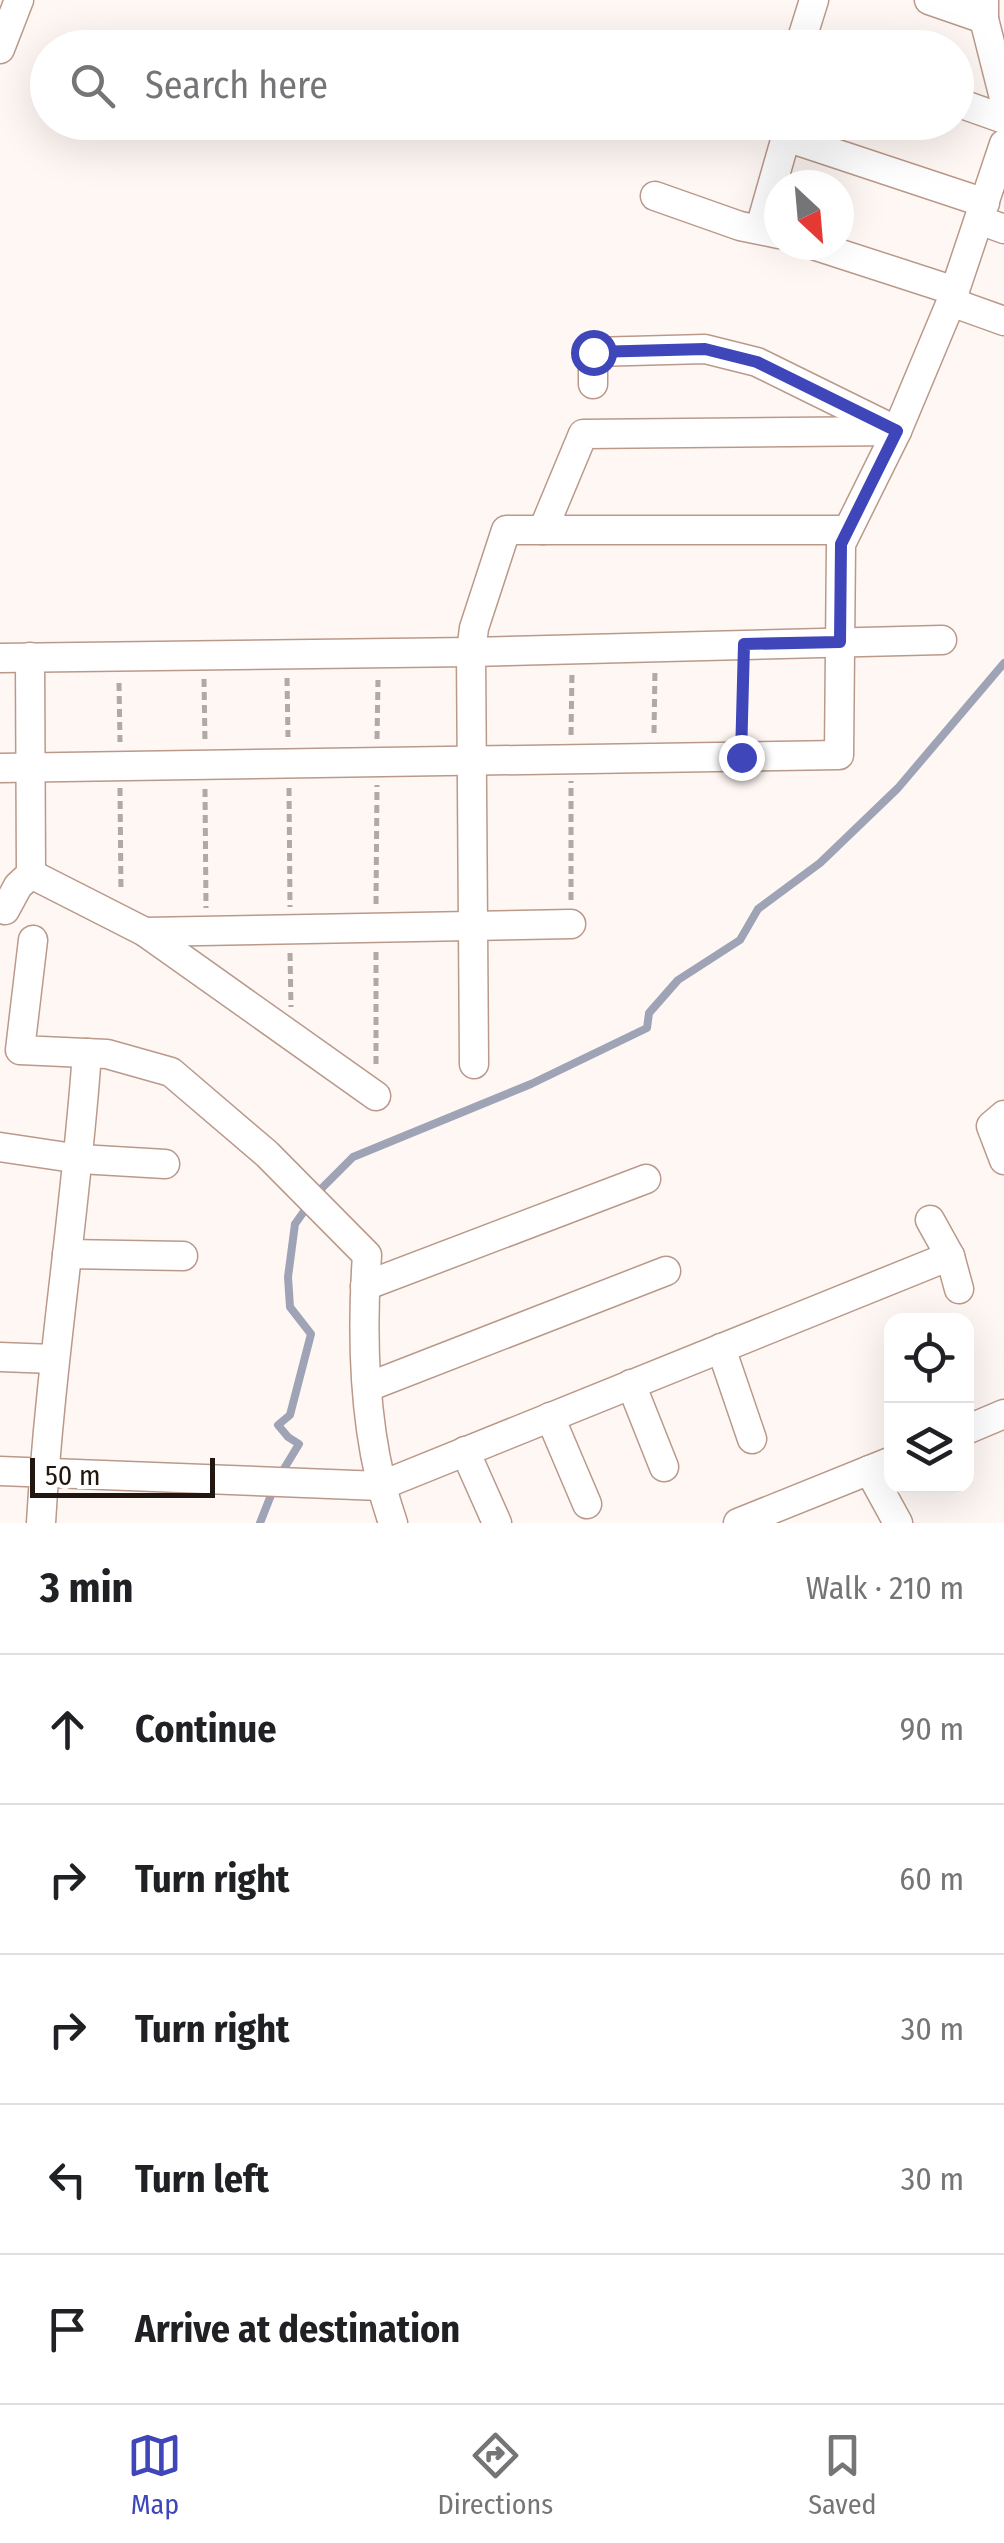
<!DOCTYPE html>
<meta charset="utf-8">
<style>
:root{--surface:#fff;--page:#f6f6f6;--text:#202124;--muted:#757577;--line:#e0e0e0;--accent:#3e46ba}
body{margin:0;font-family:"Fira Sans Condensed",sans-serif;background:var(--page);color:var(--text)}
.controls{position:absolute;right:30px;bottom:30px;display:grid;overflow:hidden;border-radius:20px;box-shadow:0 10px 40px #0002}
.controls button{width:90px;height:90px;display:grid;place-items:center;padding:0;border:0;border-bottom:2px solid var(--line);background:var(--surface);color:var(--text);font:50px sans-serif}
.compass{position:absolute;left:764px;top:170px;width:90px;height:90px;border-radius:50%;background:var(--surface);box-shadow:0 10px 40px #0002;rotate:154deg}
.scale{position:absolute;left:30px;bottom:25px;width:185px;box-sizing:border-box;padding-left:10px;border:5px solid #221610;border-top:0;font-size:28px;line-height:35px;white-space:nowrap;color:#221610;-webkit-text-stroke:8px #fff;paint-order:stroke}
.stop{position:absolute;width:30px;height:30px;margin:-22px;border:8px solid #3e46ba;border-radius:50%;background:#fff}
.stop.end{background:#3e46ba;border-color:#fff;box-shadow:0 2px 10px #0008}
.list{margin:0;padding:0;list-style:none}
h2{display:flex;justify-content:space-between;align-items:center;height:130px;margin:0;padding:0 40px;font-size:42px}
h2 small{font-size:32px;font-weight:400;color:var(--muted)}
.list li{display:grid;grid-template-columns:65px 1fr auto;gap:30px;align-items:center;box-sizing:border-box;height:150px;padding:0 40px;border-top:2px solid var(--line)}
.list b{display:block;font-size:38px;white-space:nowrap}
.list em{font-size:32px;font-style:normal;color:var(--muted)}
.icon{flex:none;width:55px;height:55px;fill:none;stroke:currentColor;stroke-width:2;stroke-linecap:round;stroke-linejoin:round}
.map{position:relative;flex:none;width:1004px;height:1523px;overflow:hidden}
.search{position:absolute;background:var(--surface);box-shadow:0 10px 40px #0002;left:30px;right:30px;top:30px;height:110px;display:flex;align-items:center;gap:25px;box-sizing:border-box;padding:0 35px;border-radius:55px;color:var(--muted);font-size:38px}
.sheet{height:880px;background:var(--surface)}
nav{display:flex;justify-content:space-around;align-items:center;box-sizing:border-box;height:140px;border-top:2px solid var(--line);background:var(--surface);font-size:28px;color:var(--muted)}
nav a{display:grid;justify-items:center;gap:5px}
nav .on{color:var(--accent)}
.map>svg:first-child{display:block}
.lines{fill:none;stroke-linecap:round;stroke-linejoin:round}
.stream{stroke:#9ea4b5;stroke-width:8}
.minor-casing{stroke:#ba998a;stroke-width:31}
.path{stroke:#b2a8a4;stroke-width:5;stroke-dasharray:8 5;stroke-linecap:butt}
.minor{stroke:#fff;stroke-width:28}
.route{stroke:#3e46ba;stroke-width:12}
</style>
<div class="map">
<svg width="1004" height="1523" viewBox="0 0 1004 1523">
<rect width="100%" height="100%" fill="#fff7f4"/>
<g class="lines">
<g class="stream">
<path d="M279,1477L299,1444L288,1437L278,1425L290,1415L311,1334L290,1307L288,1277L295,1224L317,1193L353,1157L531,1084L647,1028L649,1013L678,980L740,940L758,909L820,863L898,788L1004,663"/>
<path d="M260,1523L273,1490"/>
</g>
<defs>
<g id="minor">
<path d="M929,0L984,19"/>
<path d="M984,0V19L1004,98"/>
<path d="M799,48L814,0"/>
<path d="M0,49L19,0"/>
<path d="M956,102L1004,119"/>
<path d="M786,137L985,203"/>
<path d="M655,196L740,226L779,234"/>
<path d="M979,220L1004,229"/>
<path d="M760,228L786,137L783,122"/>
<path d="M813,245L955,291"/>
<path d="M951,302L1004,321"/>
<path d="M593,384V352L705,349L757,362L891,428"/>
<path d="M543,530L583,434L897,431"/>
<path d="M0,658L471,652L942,640"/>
<path d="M0,768L839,755L841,544L897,431L951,302L1004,144"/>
<path d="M31,874L145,932L376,1096"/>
<path d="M5,910L18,886L31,874L30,657"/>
<path d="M145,932L571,924"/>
<path d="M33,940L20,1050L107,1054L171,1072L267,1154L367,1255C361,1342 364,1440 393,1523"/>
<path d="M474,1064L471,652L474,628L506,530H847"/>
<path d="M1004,1115L991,1126L1004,1160"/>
<path d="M0,1147L80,1159L165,1164"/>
<path d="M67,1254L183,1256"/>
<path d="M950,1256L959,1289"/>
<path d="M365,1286L646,1179"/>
<path d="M721,1348L752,1439"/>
<path d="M0,1357L53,1359"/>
<path d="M631,1384L664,1467"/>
<path d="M368,1387L666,1271"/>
<path d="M550,1417L587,1504"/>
<path d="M966,1430L1004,1414"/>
<path d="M465,1451L497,1523"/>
<path d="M869,1470L898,1523"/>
<path d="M0,1471L380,1486L950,1256L930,1220"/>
<path d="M41,1523C50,1366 76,1210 87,1053"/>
<path d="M738,1523L892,1461"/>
</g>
</defs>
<use href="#minor" class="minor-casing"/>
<g class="path">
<path d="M287,678L288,737"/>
<path d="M204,679L205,743"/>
<path d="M119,683L120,742"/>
<path d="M741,731L743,667"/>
<path d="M654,733L655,669"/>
<path d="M571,735L572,671"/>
<path d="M377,739L378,680"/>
<path d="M120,788L121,892"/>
<path d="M289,788L290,907"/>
<path d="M205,789L206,908"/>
<path d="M571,900V781"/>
<path d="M376,904L377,785"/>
<path d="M290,953L291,1007"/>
<path d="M376,1064V950"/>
</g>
<use href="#minor" class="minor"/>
</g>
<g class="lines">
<path class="route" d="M593,352L705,349L757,362L897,431L841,544L840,642L744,644L741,757"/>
</g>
</svg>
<div class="controls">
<button><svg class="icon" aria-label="locate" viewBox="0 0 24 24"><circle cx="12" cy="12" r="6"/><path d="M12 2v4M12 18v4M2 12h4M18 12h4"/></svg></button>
<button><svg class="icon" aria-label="layers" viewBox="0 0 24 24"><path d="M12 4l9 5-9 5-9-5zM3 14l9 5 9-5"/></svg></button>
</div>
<svg class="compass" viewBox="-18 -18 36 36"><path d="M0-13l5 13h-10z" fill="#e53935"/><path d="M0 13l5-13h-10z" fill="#757577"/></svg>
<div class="scale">50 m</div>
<div class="stop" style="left:593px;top:352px"></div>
<div class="stop end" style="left:741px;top:757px"></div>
<div class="search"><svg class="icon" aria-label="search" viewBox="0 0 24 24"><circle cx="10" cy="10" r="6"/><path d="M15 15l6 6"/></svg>Search here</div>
</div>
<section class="sheet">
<h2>3 min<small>Walk · 210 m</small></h2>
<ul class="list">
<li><svg class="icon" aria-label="ahead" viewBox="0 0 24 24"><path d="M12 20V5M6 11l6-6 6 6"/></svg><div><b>Continue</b></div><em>90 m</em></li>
<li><svg class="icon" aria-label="right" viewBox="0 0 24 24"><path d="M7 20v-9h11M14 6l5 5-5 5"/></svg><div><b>Turn right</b></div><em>60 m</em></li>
<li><svg class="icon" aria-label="right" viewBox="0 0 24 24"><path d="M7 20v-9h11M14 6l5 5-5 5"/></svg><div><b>Turn right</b></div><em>30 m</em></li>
<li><svg class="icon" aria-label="left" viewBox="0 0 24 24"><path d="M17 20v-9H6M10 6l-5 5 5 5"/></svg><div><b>Turn left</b></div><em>30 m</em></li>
<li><svg class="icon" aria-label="arrive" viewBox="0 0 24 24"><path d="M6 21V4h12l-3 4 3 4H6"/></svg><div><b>Arrive at destination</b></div></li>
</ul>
</section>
<nav>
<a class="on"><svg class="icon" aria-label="map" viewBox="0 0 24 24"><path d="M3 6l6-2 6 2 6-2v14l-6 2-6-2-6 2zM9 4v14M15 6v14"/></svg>Map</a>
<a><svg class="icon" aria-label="directions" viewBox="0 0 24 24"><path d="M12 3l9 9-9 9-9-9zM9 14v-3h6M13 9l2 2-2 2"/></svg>Directions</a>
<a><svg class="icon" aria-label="saved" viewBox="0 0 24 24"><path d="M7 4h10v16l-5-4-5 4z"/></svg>Saved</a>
</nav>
